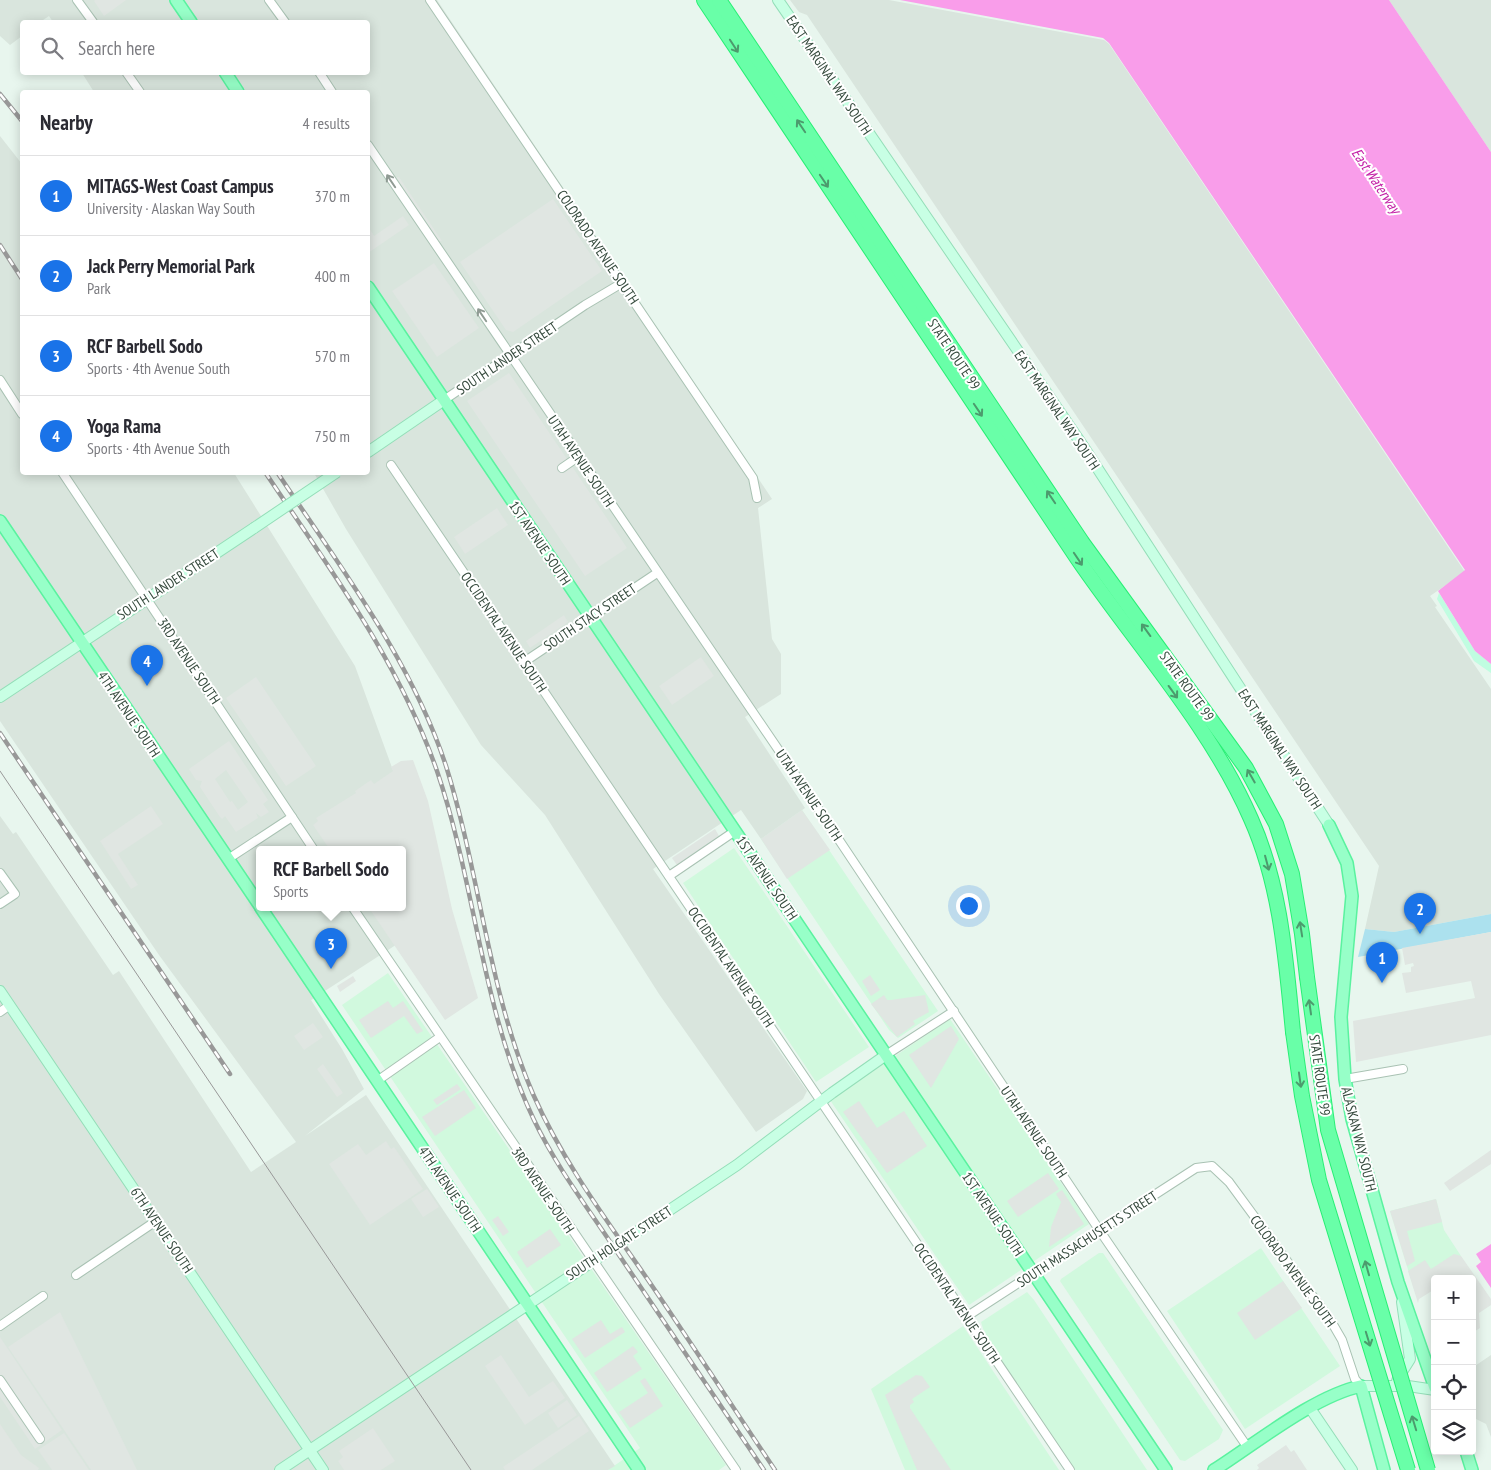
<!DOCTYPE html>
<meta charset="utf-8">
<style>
:root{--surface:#fff;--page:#f7f7f7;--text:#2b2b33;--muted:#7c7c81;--line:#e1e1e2;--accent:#1a73e8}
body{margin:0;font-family:"PT Sans Narrow",sans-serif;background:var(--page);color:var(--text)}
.controls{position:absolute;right:15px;bottom:15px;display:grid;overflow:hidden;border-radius:5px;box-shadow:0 2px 12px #0003}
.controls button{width:45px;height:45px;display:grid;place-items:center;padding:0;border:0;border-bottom:1px solid var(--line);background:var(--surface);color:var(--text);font:25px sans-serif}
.you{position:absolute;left:968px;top:905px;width:18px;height:18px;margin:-12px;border:4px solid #fff;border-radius:50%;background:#1a73e8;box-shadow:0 0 0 8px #1a73e833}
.badge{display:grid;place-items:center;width:32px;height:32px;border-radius:50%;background:var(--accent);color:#fff;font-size:16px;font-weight:700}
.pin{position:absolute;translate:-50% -41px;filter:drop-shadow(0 1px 2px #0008)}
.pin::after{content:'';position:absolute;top:26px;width:18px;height:15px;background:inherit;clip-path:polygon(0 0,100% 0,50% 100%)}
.popup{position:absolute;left:256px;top:846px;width:150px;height:65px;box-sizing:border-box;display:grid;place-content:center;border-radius:5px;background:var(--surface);filter:drop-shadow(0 1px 4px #0005);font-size:16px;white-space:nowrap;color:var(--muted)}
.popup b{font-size:19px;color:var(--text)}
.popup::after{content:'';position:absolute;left:50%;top:100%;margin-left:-10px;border:10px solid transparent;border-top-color:var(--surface)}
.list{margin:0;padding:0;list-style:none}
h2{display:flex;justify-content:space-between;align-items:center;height:65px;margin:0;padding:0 20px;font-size:21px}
h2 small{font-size:16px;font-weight:400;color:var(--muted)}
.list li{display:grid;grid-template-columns:32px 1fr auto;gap:15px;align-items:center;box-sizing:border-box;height:80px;padding:0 20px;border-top:1px solid var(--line)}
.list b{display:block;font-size:19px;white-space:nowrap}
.list p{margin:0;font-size:16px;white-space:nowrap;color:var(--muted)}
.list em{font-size:16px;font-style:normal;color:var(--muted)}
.icon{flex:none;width:28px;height:28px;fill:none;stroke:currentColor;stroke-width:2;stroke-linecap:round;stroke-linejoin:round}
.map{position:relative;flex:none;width:1491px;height:1470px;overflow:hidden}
.search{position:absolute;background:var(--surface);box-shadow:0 2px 12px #0003;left:20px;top:20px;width:350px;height:55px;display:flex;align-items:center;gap:12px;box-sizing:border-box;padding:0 18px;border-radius:5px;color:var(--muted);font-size:19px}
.panel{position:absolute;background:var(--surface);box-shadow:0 2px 12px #0003;left:20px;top:90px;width:350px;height:385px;border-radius:5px}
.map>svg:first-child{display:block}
.commercial{fill:#d1f9de}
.industrial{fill:#d9e5dd;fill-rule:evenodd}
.green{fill:#ace1ee}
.sand{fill:#c0fde1}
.parking{fill:#e0e6e2;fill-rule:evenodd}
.water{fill:#f99dea}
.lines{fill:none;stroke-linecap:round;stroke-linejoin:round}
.street-casing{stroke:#a9c2b3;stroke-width:10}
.secondary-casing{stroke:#94deb8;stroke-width:12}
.primary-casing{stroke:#5af29f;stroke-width:14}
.highway-casing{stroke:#28ef75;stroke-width:16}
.street{stroke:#fff;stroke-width:8}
.secondary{stroke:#c8ffe4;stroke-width:10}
.primary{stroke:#97ffc8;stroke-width:11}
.highway{stroke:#69ffa8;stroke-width:14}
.tram{stroke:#989898;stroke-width:1}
.rail-casing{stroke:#989898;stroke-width:4.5}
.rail{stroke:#fff;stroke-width:2.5;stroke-dasharray:8;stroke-linecap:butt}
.secondary-bridge-casing{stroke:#94deb8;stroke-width:12;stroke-linecap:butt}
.highway-bridge-casing{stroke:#28ef75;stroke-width:16;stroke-linecap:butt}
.secondary-bridge{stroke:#c8ffe4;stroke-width:10}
.highway-bridge{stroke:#69ffa8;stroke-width:14}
.oneway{stroke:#4c9b6d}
.oneway2{stroke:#909b94}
.labels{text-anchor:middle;stroke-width:4;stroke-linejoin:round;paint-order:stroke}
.street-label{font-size:14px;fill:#354a3d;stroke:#fff}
.water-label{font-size:15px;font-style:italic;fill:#c321a6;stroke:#fff}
</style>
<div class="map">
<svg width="1491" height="1470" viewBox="0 0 1491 1470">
<rect width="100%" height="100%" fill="#e8f6ee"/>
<g class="commercial">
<path d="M802,810L938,1011L898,1038L889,1030L761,839Z"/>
<path d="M734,848L869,1047L816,1082L683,883Z"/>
<path d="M388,973L726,1465L719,1470H608L640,1448L342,1005Z"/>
<path d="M950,1019L1089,1224L969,1305L830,1100Z"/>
<path d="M1436,1199L1444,1230L1461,1256L1414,1289L1390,1211Z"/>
<path d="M1261,1248L1340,1366L1245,1429L1167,1311Z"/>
<path d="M1099,1253H1103L1223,1430L1219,1439L1185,1461L1180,1460L1060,1281L1061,1279Z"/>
<path d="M1027,1292L1034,1300L1147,1470H1075L986,1338L981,1322Z"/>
<path d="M963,1326L1059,1470H905L871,1389Z"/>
</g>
<g class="industrial">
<path d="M0,0H437L772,499L758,508L772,639L781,654V694L745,717L805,808L761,839L741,810L653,869L807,1091L803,1099L756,1132L659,994L545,815L481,745L346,529L314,473L368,472V92H94L82,73L368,72V22H53L49,16L40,22H22V36L10,45L0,36Z"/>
<path d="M790,0H889L1104,40L1109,44L1465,572L1430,596L1437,606L1435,607L1491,689V914L1394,932L1365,929L1379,866L807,15L799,12Z"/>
<path d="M1389,0H1491V152Z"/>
<path d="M0,136L22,164V472L234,473L355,666L445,913L311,1000L342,1049L364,1089L305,1136L366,1095L615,1466L608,1470H0V816L13,834L16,832L113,975L119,971L251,1172L296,1142L159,955L0,721ZM260,850H402V908H260Z"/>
<path d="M1491,1355V1437L1486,1424L1472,1417V1368Z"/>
</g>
<path class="green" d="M1491,914V932L1358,957L1365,929L1394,932Z"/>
<path class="sand" d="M1439,593L1475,651L1491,664V673L1474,661L1437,599Z"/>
<g class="parking">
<path d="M95,0H126L104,16L94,1Z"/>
<path d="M399,177L442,241H435L392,178Z"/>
<path d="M553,199L602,271L513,332L506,330L460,262Z"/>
<path d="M403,216L409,225L368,253V226L374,236Z"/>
<path d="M434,263L479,328L437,357L392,291Z"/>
<path d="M509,373L627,548L585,576L467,401Z"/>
<path d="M497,508L508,525L465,554L454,537Z"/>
<path d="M564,615L568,622L530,648L526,641Z"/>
<path d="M701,657L714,676L672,705L659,686Z"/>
<path d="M256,677L316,766L286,786L226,698Z"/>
<path d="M229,741L268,800L263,804L269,812L261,817L256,813L258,818L236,832L225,816L222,819L220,817L200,787L202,781L196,780L189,769ZM226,770L248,802L238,810L232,801L230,802L215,779Z"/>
<path d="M413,760L428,801L452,909L478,998L445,1020L369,908H402V850H330L313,825L318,821L316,818L356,793L355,791L371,780L374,784L393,771L391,767L401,761Z"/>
<path d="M151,806L163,824L118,854L138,885L131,889L100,841Z"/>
<path d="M802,810L830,850L787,879L761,839Z"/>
<path d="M715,829L719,836L677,865L672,858Z"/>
<path d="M1491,932V1035L1356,1062L1353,1021L1475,998L1471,981L1406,993L1402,973L1411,972V967L1414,966L1413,963L1405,965L1402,948Z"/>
<path d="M870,975L880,990L871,996L862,981Z"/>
<path d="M353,976L356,981L340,992L337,986Z"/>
<path d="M884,995L887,1000H891L925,995L929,1012L913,1021L915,1024L897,1037L871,1004Z"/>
<path d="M388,1001L393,1008L403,1001L423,1031L417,1034L404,1016L371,1038L359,1020Z"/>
<path d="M313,1023L323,1037L304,1050L294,1036Z"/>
<path d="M951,1026L959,1039L931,1088L909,1055Z"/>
<path d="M323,1064L343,1093L337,1097L317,1069Z"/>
<path d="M457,1084L461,1089L437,1105L433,1100Z"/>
<path d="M464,1090L476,1108L435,1136L422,1117Z"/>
<path d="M859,1101L877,1128L904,1111L927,1146L887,1173L843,1112Z"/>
<path d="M386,1141L391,1149L394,1147L423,1189L370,1225L329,1164L358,1144L366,1155Z"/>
<path d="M1491,1150V1164L1450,1191L1444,1183Z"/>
<path d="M1048,1173L1059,1189L1018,1217L1007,1201Z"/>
<path d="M427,1189L439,1207L423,1217L411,1199Z"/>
<path d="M1062,1190L1084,1224L1049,1247L1051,1227L1061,1202L1056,1194Z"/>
<path d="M1436,1199L1442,1222L1407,1231L1415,1261L1407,1266L1390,1211Z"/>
<path d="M498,1216L509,1232L503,1236L492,1220Z"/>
<path d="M550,1229L561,1245L527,1268L517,1252Z"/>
<path d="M1454,1254L1461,1256L1491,1299V1305L1479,1313L1480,1328L1472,1333V1279H1435V1289L1419,1299L1418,1303L1408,1271L1425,1260L1431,1269Z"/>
<path d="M1283,1281L1302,1308L1255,1340L1237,1313Z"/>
<path d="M60,1312L137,1470H91L8,1347Z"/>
<path d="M601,1320L610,1334L622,1327L625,1332L585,1358L572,1339Z"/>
<path d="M0,1337L62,1430L35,1449L0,1397Z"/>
<path d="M633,1346L638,1352L633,1356L642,1369L607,1392L594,1373Z"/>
<path d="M501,1355L529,1397L553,1381L565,1398L525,1425L485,1366Z"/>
<path d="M916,1375L922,1376L930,1387L912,1399L914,1402L910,1405V1408L951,1470H917L885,1395Z"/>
<path d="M645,1378L663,1406L630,1428L619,1412L648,1393L640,1381Z"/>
<path d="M567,1400L577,1415L558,1428L548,1413Z"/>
<path d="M579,1416L589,1431L532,1470H505L503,1467Z"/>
<path d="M0,1424L21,1455L39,1468L38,1470H0Z"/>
<path d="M373,1428L395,1461L381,1470H344L338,1461L343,1457L339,1451Z"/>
<path d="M64,1433L89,1470H52L38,1450Z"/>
<path d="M1286,1445L1291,1452L1294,1450L1307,1470H1257L1259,1468L1257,1465Z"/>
</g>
<g class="water">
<path d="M900,0H1389L1491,152V664L1475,651L1438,591L1465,570L1109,43L1103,38Z"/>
<path d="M1491,1244V1288L1476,1266L1481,1262L1476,1254Z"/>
</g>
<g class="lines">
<defs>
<g id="street">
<path d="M77,0L93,22"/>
<path d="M269,0L285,22"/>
<path d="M430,0L753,478L757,498"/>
<path d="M126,72L140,92"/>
<path d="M319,72L332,92"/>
<path d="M368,145L803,786L1100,1231L1248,1448"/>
<path d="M0,380L22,414"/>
<path d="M444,400L585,305L622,283"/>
<path d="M391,465L1070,1470"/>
<path d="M562,468L578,457"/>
<path d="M62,472L314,850"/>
<path d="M524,662L657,573"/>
<path d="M228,859L292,817"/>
<path d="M0,873L15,894L0,904"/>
<path d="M669,876L735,831"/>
<path d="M353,908L736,1470"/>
<path d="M0,1012L10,1005"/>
<path d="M886,1055L954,1011"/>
<path d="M1345,1079L1403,1069"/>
<path d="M377,1081L440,1037"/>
<path d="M76,1275L156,1221"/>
<path d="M966,1317L1196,1168L1212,1166L1229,1182L1331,1321L1342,1340L1355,1379L1361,1386"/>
<path d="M0,1326L43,1296"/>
<path d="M0,1380L40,1439"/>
</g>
<g id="secondary">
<path d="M778,0L1083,446L1329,825"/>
<path d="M368,452L444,400"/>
<path d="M0,697L254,528"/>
<path d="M0,991L323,1470"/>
<path d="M1396,1385L1398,1378L1410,1359L1402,1302"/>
<path d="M1361,1386H1408L1435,1390"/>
<path d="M1310,1408L1352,1470"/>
<path d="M280,1470L737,1165L832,1093L886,1055"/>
</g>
<g id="primary">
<path d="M176,0L191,22"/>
<path d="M225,72L238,92"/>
<path d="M368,287L1166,1470"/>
<path d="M0,521L260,906"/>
<path d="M1329,825L1347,863L1352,896L1341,1017L1345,1079L1352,1119L1398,1282L1435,1388"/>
<path d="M261,908L639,1470"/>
<path d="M1466,1451L1472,1470"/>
<path d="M1214,1470C1255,1444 1314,1396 1361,1386L1384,1470"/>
</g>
<g id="highway">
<path d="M704,0C829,186 952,372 1077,558C1135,643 1210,725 1251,819C1281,886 1286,961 1293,1032"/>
<path d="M719,0L1082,542L1246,768L1276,824L1292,874L1302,934L1307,977"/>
</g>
</defs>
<use href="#street" class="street-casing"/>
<use href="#secondary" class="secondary-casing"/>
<use href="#primary" class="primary-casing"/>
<use href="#highway" class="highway-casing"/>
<use href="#street" class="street"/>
<use href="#secondary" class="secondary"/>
<use href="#primary" class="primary"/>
<use href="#highway" class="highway"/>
<path class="tram" d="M0,771L471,1470"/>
<defs>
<g id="rail">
<path d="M0,94L22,121"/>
<path d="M0,245L22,279"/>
<path d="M265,472C329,568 399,661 437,771C476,885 481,1009 534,1120C556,1166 587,1207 615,1249C665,1323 714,1396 764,1470"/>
<path d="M277,472C338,564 412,661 446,766C480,874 488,990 533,1094C562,1160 605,1218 646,1277C690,1341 732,1406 775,1470"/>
<path d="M0,733L230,1074"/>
</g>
</defs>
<use href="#rail" class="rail-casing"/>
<use href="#rail" class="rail"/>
<defs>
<path id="secondary-bridge" d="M254,528L337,472"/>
<g id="highway-bridge">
<path d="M1307,977L1328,1130L1428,1470"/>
<path d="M1293,1032L1302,1096L1319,1180L1408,1470"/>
</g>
</defs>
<use href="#secondary-bridge" class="secondary-bridge-casing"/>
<use href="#highway-bridge" class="highway-bridge-casing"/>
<use href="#secondary-bridge" class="secondary-bridge"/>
<use href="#highway-bridge" class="highway-bridge"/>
</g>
<defs><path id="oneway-shaft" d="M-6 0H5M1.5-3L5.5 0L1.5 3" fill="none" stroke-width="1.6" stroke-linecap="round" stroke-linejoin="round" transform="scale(1.25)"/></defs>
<g class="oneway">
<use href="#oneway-shaft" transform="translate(734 46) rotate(57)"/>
<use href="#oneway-shaft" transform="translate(801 126) rotate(-124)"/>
<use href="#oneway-shaft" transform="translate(824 181) rotate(56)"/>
<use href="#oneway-shaft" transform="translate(978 410) rotate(56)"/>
<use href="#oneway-shaft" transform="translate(1051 497) rotate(-124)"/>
<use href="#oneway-shaft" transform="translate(1078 559) rotate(56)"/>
<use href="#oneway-shaft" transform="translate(1146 630) rotate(-126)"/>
<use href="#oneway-shaft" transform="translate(1173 692) rotate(54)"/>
<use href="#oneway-shaft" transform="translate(1251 776) rotate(-120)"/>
<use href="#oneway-shaft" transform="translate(1267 863) rotate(75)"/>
<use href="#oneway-shaft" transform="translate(1301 929) rotate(-99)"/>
<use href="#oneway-shaft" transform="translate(1310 1007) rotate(-98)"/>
<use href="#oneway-shaft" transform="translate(1300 1080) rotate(82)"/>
<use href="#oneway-shaft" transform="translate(1367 1268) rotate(-106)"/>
<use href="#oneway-shaft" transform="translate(1368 1339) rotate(73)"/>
<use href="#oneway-shaft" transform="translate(1414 1423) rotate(-107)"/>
</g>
<g class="oneway2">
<use href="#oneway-shaft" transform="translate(391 181) rotate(-124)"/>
<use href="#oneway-shaft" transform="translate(482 315) rotate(-124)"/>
</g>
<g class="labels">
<g class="street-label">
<text transform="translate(829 75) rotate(56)" y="5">EAST MARGINAL WAY SOUTH</text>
<text transform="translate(598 247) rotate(56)" y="5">COLORADO AVENUE SOUTH</text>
<text transform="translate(954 354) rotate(56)" y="5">STATE ROUTE 99</text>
<text transform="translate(507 358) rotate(-34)" y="5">SOUTH LANDER STREET</text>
<text transform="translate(1057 410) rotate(56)" y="5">EAST MARGINAL WAY SOUTH</text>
<text transform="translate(581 461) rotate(56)" y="5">UTAH AVENUE SOUTH</text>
<text transform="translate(540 543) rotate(56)" y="5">1ST AVENUE SOUTH</text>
<text transform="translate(168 584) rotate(-33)" y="5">SOUTH LANDER STREET</text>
<text transform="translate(590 617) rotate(-34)" y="5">SOUTH STACY STREET</text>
<text transform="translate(504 632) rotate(56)" y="5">OCCIDENTAL AVENUE SOUTH</text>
<text transform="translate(189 661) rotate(56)" y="5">3RD AVENUE SOUTH</text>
<text transform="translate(1187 686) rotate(54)" y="5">STATE ROUTE 99</text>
<text transform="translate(129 714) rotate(56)" y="5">4TH AVENUE SOUTH</text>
<text transform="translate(1280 749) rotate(57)" y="5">EAST MARGINAL WAY SOUTH</text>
<text transform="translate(809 795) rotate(56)" y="5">UTAH AVENUE SOUTH</text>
<text transform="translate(767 878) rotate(56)" y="5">1ST AVENUE SOUTH</text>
<text transform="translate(731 967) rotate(56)" y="5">OCCIDENTAL AVENUE SOUTH</text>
<text transform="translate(1320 1075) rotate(82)" y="5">STATE ROUTE 99</text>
<text transform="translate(1034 1132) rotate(56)" y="5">UTAH AVENUE SOUTH</text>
<text transform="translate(1359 1139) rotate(76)" y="5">ALASKAN WAY SOUTH</text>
<text transform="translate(450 1189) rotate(56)" y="5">4TH AVENUE SOUTH</text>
<text transform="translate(543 1190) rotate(56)" y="5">3RD AVENUE SOUTH</text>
<text transform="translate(993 1214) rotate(56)" y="5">1ST AVENUE SOUTH</text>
<text transform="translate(162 1230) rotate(56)" y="5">6TH AVENUE SOUTH</text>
<text transform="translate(1087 1239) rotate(-33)" y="5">SOUTH MASSACHUSETTS STREET</text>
<text transform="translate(619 1243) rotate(-33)" y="5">SOUTH HOLGATE STREET</text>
<text transform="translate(1293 1271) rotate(54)" y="5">COLORADO AVENUE SOUTH</text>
<text transform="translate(957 1303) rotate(56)" y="5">OCCIDENTAL AVENUE SOUTH</text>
</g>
<g class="water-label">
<text transform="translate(1376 181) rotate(56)" y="5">East Waterway</text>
</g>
</g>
</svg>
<div class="controls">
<button>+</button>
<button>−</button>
<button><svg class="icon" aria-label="locate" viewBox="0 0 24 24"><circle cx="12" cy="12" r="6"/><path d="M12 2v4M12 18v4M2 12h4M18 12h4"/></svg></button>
<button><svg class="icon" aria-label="layers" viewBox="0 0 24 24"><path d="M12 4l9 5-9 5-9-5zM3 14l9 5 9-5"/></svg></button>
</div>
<div class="you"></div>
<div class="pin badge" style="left:1382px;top:983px">1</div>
<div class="pin badge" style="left:1420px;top:934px">2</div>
<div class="pin badge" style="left:331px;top:969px">3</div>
<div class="popup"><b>RCF Barbell Sodo</b>Sports</div>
<div class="pin badge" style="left:147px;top:686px">4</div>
<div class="search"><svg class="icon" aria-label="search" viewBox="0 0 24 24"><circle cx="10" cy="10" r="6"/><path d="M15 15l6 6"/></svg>Search here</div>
<section class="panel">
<h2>Nearby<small>4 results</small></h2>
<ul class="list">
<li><span class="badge">1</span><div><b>MITAGS-West Coast Campus</b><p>University · Alaskan Way South</p></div><em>370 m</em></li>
<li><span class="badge">2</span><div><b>Jack Perry Memorial Park</b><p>Park</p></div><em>400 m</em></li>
<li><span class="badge">3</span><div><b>RCF Barbell Sodo</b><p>Sports · 4th Avenue South</p></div><em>570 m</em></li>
<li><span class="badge">4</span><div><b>Yoga Rama</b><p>Sports · 4th Avenue South</p></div><em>750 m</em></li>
</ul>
</section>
</div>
